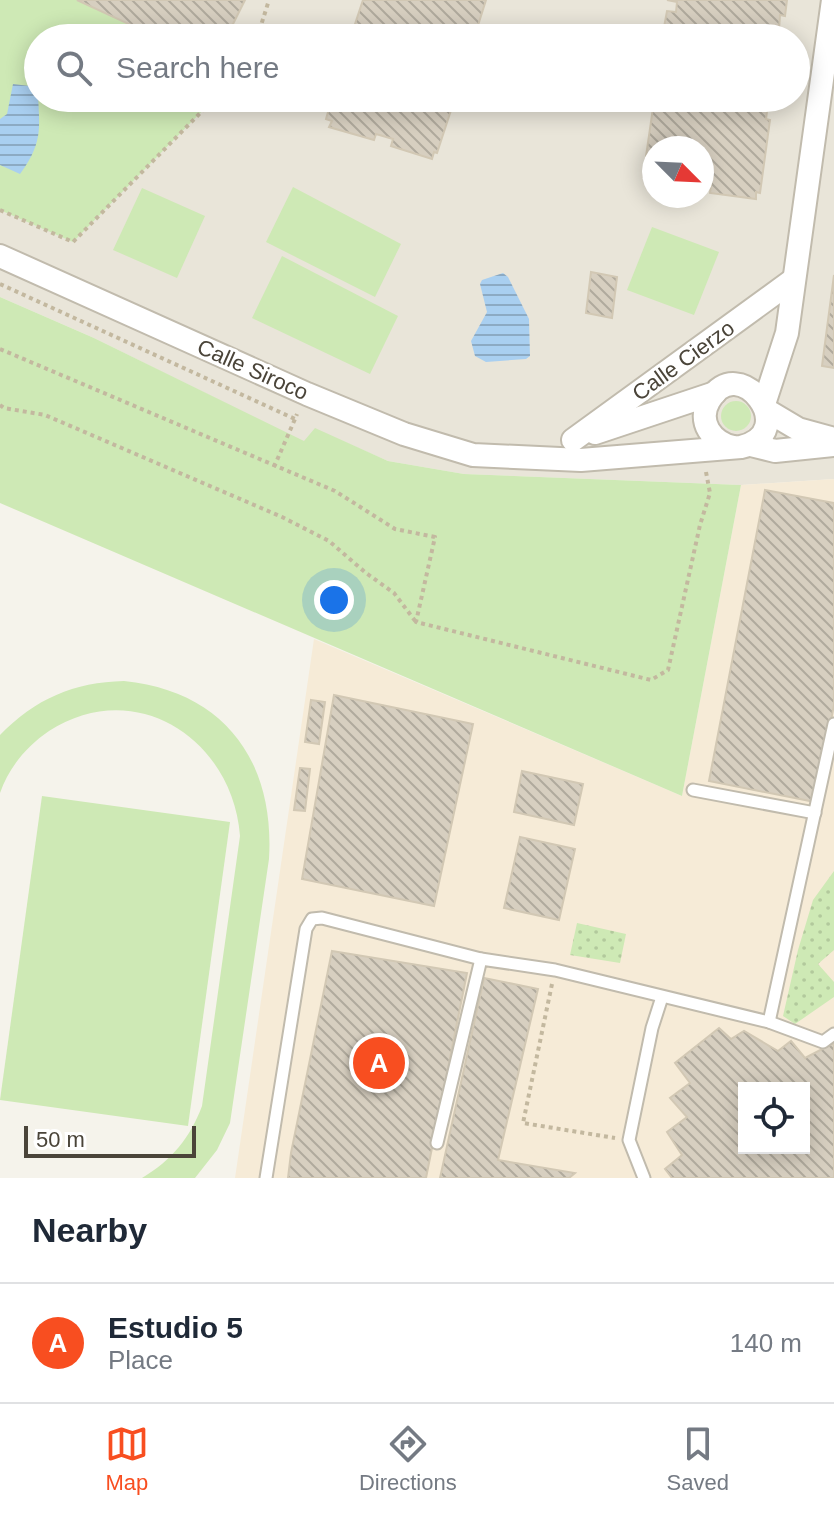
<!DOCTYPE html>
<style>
:root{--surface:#fff;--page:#f6f6f7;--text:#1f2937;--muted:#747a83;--line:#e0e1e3;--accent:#f84e20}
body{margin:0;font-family:Helvetica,sans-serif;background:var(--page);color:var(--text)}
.controls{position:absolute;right:24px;bottom:24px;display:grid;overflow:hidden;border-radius:0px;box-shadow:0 4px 20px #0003}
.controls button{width:72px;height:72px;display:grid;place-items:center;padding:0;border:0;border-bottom:2px solid var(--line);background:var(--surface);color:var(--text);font:40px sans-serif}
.compass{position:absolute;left:642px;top:136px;width:72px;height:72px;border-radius:50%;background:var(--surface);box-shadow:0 4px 20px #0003;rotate:114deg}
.scale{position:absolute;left:24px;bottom:20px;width:172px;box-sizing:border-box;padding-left:8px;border:4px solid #4a4439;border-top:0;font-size:22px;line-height:28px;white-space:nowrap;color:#4a4439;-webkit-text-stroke:6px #fff;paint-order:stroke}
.you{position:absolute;left:334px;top:600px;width:28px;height:28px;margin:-20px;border:6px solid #fff;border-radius:50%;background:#1a73e8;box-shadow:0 0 0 12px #1a73e833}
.badge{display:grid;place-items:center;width:52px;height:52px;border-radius:50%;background:var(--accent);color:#fff;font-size:26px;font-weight:700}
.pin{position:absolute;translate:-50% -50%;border:4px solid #fff;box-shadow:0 2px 8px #0006}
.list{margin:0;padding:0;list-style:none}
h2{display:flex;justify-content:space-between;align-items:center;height:104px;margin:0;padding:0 32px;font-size:34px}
h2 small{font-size:26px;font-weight:400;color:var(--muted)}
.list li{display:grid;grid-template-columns:52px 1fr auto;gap:24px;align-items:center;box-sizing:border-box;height:120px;padding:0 32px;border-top:2px solid var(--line)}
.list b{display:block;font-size:30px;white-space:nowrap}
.list p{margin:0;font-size:26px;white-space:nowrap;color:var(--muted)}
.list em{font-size:26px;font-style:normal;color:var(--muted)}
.icon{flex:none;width:44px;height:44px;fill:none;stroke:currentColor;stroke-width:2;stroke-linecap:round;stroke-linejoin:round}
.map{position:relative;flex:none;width:834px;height:1178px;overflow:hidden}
.search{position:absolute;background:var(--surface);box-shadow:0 4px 20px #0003;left:24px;right:24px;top:24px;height:88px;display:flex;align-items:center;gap:20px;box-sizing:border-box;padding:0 28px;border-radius:44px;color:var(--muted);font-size:30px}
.sheet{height:224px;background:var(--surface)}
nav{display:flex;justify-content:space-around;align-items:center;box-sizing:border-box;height:112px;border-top:2px solid var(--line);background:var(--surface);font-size:22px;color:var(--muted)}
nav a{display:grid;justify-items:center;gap:4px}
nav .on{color:var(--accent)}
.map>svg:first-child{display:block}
.residential{fill:#e9e5d9;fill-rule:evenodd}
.commercial{fill:#f6ebd7;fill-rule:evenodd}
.grass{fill:url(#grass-dots)}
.park{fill:#cee9b5}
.water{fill:url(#water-rules)}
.building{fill:url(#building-back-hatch);stroke:#d2c8b4;stroke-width:2;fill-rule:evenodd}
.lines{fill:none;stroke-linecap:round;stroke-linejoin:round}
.service-casing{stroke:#c1bbad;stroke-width:15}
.minor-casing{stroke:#c1bbad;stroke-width:26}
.path{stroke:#c3b89f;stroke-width:4;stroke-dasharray:4 4;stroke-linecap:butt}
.service{stroke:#fff;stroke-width:11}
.minor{stroke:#fff;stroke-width:22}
.labels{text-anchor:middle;stroke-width:6;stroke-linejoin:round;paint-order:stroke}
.street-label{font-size:22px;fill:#4a4439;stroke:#fff}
</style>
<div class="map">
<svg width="834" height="1178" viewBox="0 0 834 1178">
<defs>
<pattern id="grass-dots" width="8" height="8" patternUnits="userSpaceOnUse" patternTransform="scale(2)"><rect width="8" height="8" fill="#cee9b5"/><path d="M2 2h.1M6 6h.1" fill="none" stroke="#b2c99c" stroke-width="1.8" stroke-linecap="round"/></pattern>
<pattern id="water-rules" width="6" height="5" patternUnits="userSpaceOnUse" patternTransform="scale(2)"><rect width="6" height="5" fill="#a9cff0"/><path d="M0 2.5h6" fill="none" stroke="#8caac3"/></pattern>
<pattern id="building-back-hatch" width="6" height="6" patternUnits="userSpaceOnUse" patternTransform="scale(2)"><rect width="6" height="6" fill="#d7cfc0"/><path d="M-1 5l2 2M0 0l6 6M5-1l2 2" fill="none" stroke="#b0aa9d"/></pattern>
</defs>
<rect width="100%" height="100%" fill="#f5f3eb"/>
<path class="residential" d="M0,0H834V479L741,485L464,474L388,461L315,429L304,442L94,338L0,297ZM38,38H796V98H38ZM654,148H702V196H654Z"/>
<path class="commercial" d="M834,479V1178H235L314,639L682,796L741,485ZM744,1088H804V1148H744Z"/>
<g class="grass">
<path d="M834,871V950L818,964L834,982V997L795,1024L783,1016L798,950L813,900Z"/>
<path d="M577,923L626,934L620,963L570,955Z"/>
</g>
<g class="park">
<path d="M0,0H77L159,38H38V98H215L73,242L0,210Z"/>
<path d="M293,187L401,244L375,297L266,242Z"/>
<path d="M142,188L205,216L177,278L113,250Z"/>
<path d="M652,227L719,252L694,315L627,290Z"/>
<path d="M282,256L398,316L370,374L252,318Z"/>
<path d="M0,297L94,338L304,441L315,428L388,461L464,474L741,485L682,796L0,503Z"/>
<circle cx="736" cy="416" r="15"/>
<path d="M124,681C224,691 275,761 269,859L230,1123L217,1150L195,1178H142C172,1160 190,1138 202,1106L240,836C233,740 136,675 49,731C27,746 9,767 0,793V735C35,699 74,682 124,681Z"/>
<path d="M42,796L230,822L188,1126L0,1100Z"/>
</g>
<g class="water">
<path d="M13,84L38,87C38,124 46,139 20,174L0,165V119L7,114Z"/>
<path d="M503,273L508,277L529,319L530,356L526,359L486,362L475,356L471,341L487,312L480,284L482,280Z"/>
</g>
<g class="building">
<path d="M77,0H245L226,38H159Z"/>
<path d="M363,0H486L474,38H360L352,33Z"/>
<path d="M667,0H787L785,16L780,15L779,30H783L782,38H662L667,11L676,12L677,2Z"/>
<path d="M332,98H455L437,153L434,152L432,159L391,146L393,139L376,134L374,140L329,127L332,121L326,119Z"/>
<path d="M662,98H774L773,104H768L766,119L770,120L760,193L756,192V199L710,193L711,185L702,184V148H654V186L650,185L651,179L643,177L654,101H661Z"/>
<path d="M591,272L617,277L612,318L586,313Z"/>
<path d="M834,275V368L822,366Z"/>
<path d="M765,490L834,503V705L815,802L709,781Z"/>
<path d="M334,695L473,724L434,906L302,879Z"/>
<path d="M311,700L325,702L319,744L305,742Z"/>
<path d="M300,768L310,769L305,811L294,810Z"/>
<path d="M522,771L583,784L574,825L514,812Z"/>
<path d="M520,837L575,849L559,920L504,908Z"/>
<path d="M332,951L467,973L426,1178H288L291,1153Z"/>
<path d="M484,978L538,989L498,1160L575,1173L569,1178H440Z"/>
<path d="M719,1028L731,1039L744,1031L778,1051L791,1041L805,1058L834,1043V1178H672L665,1169L682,1155L667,1132L687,1117L670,1098L690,1083L675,1063ZM744,1088H804V1148H744Z"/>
</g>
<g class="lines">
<defs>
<g id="service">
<path d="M693,790L815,813"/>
<path d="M769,1022L834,724"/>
<path d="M437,1143L481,959L555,970L769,1022L823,1042L834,1034"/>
<path d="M266,1178L306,929L312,919L322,918L481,959"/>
<path d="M644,1178L629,1140L652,1028L662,997"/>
</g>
<g id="minor">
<path d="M0,256L307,394L404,434L473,455L581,460L741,447C803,432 738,349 709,401C697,422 712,442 733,447"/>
<path d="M764,404L787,333L833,0"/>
<path d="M766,410L798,429L834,439"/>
<path d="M595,433L715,393"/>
<path d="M573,440L793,280"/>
<path d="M751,445L775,451L834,445"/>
</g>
</defs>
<use href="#service" class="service-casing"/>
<use href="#minor" class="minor-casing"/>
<g class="path">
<path d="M257,38L269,0"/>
<path d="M0,210L73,242L215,98"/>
<path d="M0,284L295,419L297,414"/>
<path d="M0,349L335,491L395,529L435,537L416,622L651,680L668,670L700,525L710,493L706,472"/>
<path d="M0,405L4,408L45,415L282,517L329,541L366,573L394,593L416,622"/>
<path d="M274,467L295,419"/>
<path d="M552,984L523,1123L615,1138"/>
</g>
<use href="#service" class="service"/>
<use href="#minor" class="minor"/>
</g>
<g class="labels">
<g class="street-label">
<text transform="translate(683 360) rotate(-36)" y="8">Calle Cierzo</text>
<text transform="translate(253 369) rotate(24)" y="8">Calle Siroco</text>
</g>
</g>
</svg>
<div class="controls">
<button><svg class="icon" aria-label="locate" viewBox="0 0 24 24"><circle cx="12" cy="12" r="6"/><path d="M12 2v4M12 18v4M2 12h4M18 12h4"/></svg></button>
</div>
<svg class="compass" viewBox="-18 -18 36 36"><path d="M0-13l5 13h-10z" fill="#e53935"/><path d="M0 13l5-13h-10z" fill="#747a83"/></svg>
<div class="scale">50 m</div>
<div class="you"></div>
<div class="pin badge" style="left:379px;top:1063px">A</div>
<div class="search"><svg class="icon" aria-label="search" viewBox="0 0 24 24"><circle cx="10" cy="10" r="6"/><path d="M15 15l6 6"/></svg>Search here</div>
</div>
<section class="sheet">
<h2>Nearby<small></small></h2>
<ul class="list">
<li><span class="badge">A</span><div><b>Estudio 5</b><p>Place</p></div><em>140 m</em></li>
</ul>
</section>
<nav>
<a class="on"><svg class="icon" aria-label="map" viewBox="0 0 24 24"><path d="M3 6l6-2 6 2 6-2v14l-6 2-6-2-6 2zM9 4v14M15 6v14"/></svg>Map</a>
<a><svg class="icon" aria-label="directions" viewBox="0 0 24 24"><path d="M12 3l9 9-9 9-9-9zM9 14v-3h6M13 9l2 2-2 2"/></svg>Directions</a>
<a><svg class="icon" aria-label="saved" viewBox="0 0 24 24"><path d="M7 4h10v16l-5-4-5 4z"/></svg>Saved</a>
</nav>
